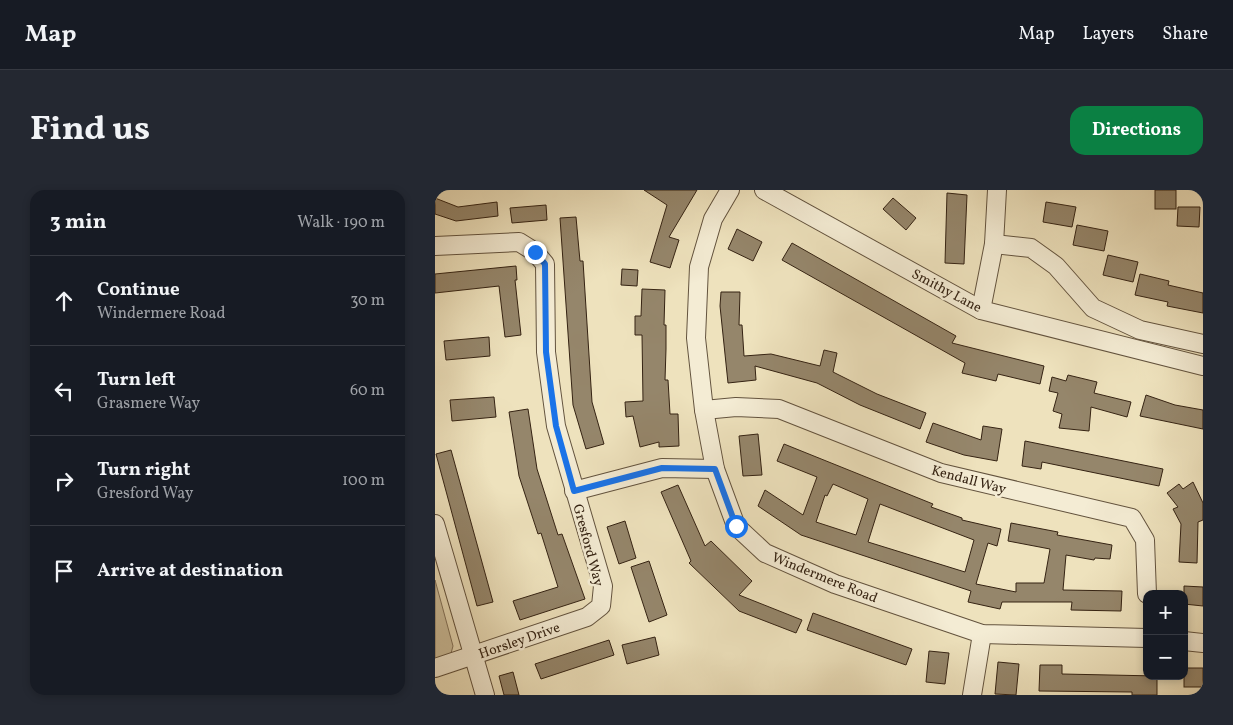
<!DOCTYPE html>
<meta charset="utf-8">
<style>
:root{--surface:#171b24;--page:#242831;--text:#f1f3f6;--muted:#9ea1a6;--line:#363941;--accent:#0b8043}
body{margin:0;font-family:Vollkorn,serif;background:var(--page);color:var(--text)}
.controls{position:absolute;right:15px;bottom:15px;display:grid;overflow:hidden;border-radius:10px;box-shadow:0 2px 8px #0003}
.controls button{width:45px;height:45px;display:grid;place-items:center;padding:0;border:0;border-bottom:1px solid var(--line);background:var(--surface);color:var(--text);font:25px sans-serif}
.stop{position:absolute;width:15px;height:15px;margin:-11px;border:4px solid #1a73e8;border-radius:50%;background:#fff}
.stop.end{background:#1a73e8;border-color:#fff;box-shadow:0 1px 5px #0008}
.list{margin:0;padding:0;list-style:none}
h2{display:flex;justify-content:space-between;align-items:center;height:65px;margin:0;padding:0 20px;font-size:21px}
h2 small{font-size:16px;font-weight:400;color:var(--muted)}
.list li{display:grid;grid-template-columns:32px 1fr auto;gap:15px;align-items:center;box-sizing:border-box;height:90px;padding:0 20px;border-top:1px solid var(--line)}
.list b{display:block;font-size:19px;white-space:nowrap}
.list p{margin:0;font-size:16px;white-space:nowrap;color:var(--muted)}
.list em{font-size:16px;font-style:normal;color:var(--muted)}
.icon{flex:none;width:28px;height:28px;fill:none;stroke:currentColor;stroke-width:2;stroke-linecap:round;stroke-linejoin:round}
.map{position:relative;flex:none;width:768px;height:505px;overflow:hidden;border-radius:15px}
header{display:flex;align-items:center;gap:30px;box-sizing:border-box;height:70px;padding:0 25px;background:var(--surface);border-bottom:1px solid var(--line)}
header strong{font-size:24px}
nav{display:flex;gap:28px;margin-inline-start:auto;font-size:18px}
.intro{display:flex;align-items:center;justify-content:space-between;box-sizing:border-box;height:120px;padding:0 30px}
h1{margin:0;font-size:35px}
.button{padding:12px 22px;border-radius:15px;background:var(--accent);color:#fff;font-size:18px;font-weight:700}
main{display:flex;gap:30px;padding:0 30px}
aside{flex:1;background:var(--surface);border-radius:15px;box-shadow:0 2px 8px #0003}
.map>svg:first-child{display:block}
.green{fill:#cfc2a0;stroke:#82725a}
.building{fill:#95866b;stroke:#352313;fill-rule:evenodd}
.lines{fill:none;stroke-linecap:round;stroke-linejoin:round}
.minor-casing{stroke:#63533e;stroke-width:20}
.minor{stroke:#f4ecd4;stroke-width:18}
.route{stroke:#1a73e8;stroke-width:6}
.labels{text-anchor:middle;stroke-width:5;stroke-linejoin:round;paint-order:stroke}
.street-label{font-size:14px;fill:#352313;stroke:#f4ecd4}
</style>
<header>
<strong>Map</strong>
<nav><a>Map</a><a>Layers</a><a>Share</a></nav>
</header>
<div class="intro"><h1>Find us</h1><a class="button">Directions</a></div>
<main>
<aside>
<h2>3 min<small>Walk · 190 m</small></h2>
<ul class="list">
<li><svg class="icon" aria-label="ahead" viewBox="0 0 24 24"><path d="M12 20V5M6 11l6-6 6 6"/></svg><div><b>Continue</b><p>Windermere Road</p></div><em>30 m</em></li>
<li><svg class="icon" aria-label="left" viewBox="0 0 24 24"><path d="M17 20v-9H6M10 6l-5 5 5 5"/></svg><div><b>Turn left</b><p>Grasmere Way</p></div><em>60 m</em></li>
<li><svg class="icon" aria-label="right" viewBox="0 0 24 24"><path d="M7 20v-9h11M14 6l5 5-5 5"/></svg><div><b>Turn right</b><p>Gresford Way</p></div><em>100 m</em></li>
<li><svg class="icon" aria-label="arrive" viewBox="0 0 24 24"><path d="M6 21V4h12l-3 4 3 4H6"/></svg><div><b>Arrive at destination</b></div></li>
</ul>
</aside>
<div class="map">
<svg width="768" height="505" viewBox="0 0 768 505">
<rect width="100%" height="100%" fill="#eee2bd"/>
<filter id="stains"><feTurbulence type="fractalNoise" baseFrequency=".004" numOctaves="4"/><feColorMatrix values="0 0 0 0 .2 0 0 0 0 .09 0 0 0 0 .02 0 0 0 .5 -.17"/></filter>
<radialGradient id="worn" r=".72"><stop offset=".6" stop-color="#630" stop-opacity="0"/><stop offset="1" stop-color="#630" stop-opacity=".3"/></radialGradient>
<path class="green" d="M0,390L18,456L15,467L0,473Z"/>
<g class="building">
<path d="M209,0H262L234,47L244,50L235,78L215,72L232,15Z"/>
<rect x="720" y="0" width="21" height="19"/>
<path d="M512,3L532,5L529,74L510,73Z"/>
<path d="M0,8L23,17L62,12L63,26L21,31L0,24Z"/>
<path d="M458,8L481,28L471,40L448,19Z"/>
<path d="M611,12L641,17L637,37L608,32Z"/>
<path d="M111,15L112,30L77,33L75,18Z"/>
<path d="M743,17H765L764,37L742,36Z"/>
<path d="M141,27L145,71H148L157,212L169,254L151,259L138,215L125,28Z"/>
<path d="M642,35L673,41L669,61L638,55Z"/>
<path d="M302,39L327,52L318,71L293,59Z"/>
<path d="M357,53L521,146L517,153L609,176L605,194L563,184L561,191L527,183L530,173L347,70Z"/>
<path d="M673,65L703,72L698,92L668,85Z"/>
<path d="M81,76L82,90H80L86,145L70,147L64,96L0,103V84Z"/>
<path d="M187,79L203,80L202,96L186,95Z"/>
<path d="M705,84L734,91L733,95L768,103V123L732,116L733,112L700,105Z"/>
<path d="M207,99L230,100L229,135H231V159L230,190H233L235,224H243L244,256L224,257V252L205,257L198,226L191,227L190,212L208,211L207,145H200V126H206Z"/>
<path d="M286,102H305L304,135H307L309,166L336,164L385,176L389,160L402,163L398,182L442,204L491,223L485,239L425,215L382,193L320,176L321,190L293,193L285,116Z"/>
<path d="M54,147L55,166L11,170L9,151Z"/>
<path d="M633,185L662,192L659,203L696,212L692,227L656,217L654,241L624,238L627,224L618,221L623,203L614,201L617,187L631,191Z"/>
<path d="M711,205L740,215L768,220V239L705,226Z"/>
<path d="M59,207L61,227L17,231L15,210Z"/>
<path d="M93,219L102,279L123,345L127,344L150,409L85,430L78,411L123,397L106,343L103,344L84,286L74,222Z"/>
<path d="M498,233L546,250L548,236L567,239L562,271L529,265L491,252Z"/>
<path d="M323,244L327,285L308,286L304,246Z"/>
<path d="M590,251L728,279L724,296L607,272L606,279L587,276Z"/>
<path d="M349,254L498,314L496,317L527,328V330L566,339L562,356L553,353L541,394L581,402V393H609L615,359L573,351L576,333L623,342L622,345L677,355L675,369L660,368L659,370L631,365L628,400L687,401L686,421L636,420L637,412H567L565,419L533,412L536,401L366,345L323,316L330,300L368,325L382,287L342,271ZM398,294L433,309L421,345L381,332L390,305L392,306ZM445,314L539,350L530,382L433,352Z"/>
<path d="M16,260L58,412L42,416L1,264Z"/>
<path d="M758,292L768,313V330L763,332L762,373L744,372L746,334L738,319L743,317L732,303L744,294L748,299Z"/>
<path d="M243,295L270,356L276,351L317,391L304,405L367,430L361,443L304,421L254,373L256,371L226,302Z"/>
<path d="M190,331L201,368L184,374L172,337Z"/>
<path d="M214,371L232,425L214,432L196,377Z"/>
<path d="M749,396L768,397V416L749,414Z"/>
<path d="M378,423L477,459L471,475L372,440Z"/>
<path d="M220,447L224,465L192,474L187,455Z"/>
<path d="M174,450L179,465L106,489L100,474Z"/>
<path d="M494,461L514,463L510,494L491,492Z"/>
<path d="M563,472L584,474L581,505L560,504Z"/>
<path d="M605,475H627V484L722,486V505H697V502L604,501Z"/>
<rect x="749" y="478" width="19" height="19"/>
<path d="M78,482L84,505H69L64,486Z"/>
</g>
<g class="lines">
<defs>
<g id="minor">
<path d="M295,0L278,29L264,77L261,148L269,220L280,279L301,336L330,363L400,394L547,444L712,448"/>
<path d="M329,0L546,120L768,176"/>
<path d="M559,54L596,58L621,76L658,118L705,140L768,154"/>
<path d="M0,56L84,52L100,62L110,74L111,162L121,236L168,396L166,416L152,427L0,478"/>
<path d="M546,120L559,54L562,0"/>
<path d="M269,220L301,217L344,219L506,283L697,328L710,350L712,404"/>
<path d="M139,301L227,278L280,279"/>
<path d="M0,334L50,505"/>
<path d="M749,451L768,453"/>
<path d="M537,505L547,444"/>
</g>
</defs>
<use href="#minor" class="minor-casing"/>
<use href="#minor" class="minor"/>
</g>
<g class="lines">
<path class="route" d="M100,62L110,74L111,162L121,236L139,301L227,278L280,279L301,336"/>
</g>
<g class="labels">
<g class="street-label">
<text transform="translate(512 100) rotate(28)" y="5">Smithy Lane</text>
<text transform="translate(534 289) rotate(15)" y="5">Kendall Way</text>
<text transform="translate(154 355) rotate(75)" y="5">Gresford Way</text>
<text transform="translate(390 387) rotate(22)" y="5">Windermere Road</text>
<text transform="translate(84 450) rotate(-19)" y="5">Horsley Drive</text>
</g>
</g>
<rect width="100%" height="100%" filter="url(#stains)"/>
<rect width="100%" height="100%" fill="url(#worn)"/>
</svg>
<div class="controls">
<button>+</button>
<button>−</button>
</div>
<div class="stop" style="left:301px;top:336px"></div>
<div class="stop end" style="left:100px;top:62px"></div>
</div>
</main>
